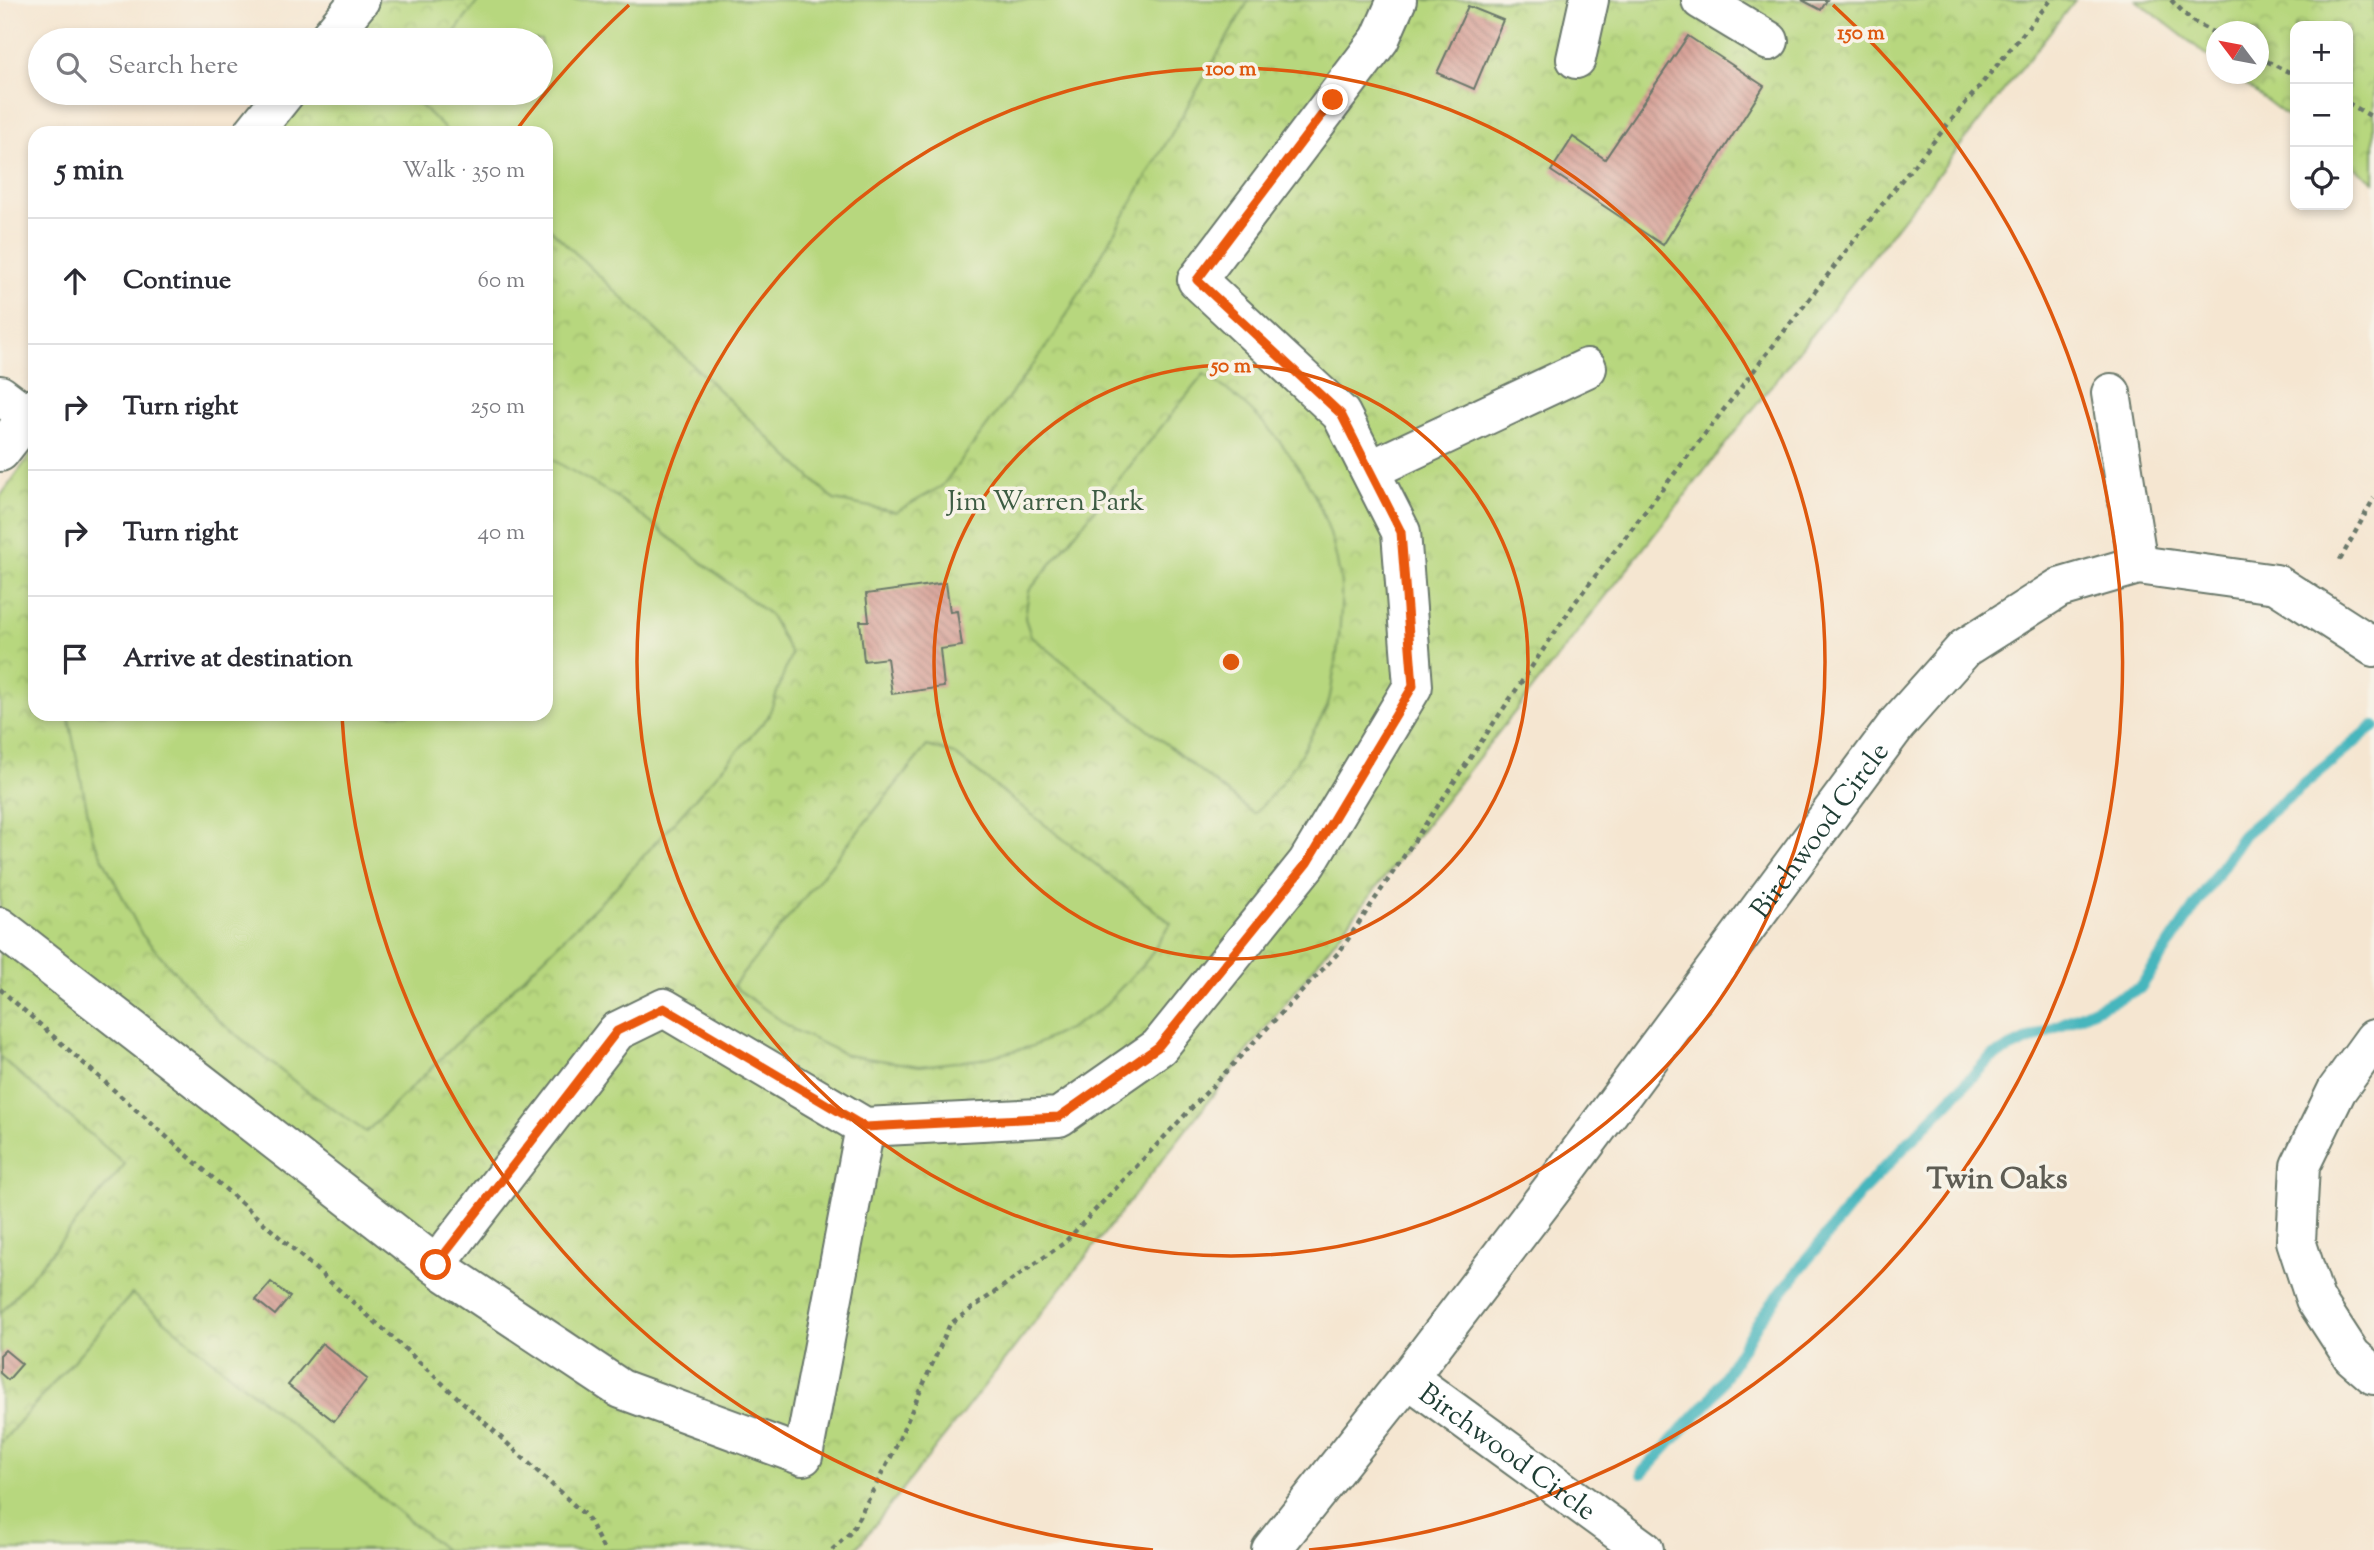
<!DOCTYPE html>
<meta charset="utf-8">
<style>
:root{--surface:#fff;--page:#f2f2f3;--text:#2b2b33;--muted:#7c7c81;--line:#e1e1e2}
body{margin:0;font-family:"Sorts Mill Goudy",serif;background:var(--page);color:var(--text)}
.controls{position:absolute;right:21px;top:21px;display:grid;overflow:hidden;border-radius:14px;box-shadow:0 4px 10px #0003}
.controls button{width:63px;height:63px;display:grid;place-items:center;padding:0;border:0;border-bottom:2px solid var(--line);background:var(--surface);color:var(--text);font:35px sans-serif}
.compass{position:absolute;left:2206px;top:21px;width:63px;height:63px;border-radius:50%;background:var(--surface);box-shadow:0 4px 10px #0003;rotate:302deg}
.stop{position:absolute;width:21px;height:21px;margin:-16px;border:5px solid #ea580c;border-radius:50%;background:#fff}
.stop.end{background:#ea580c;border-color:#fff;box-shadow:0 2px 7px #0008}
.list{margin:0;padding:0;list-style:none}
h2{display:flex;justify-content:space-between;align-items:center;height:91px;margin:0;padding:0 28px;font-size:30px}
h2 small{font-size:23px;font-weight:400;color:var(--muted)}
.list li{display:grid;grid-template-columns:46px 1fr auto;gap:21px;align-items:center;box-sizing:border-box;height:126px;padding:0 28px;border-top:2px solid var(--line)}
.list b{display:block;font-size:26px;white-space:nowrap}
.list em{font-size:23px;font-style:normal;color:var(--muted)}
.icon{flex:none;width:38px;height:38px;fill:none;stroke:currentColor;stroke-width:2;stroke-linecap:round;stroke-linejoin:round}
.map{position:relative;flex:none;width:2374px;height:1550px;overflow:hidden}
.search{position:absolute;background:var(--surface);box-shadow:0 4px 10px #0003;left:28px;top:28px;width:525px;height:77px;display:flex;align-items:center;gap:18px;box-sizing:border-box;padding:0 24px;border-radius:38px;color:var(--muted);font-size:26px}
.panel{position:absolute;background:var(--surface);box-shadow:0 4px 10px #0003;left:28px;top:126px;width:525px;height:595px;border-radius:21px}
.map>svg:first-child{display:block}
.park{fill:url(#park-crowns);stroke:#6b8a59;stroke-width:2}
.pitch{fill:#b7d77e;stroke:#6b8a59;stroke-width:2}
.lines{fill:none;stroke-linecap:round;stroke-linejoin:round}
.stream{stroke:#46b6bd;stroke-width:12}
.building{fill:url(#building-back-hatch)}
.minor-casing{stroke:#6a786b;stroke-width:42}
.path{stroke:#6a786b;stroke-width:4.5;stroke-dasharray:5 5;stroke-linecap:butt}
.minor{stroke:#fff;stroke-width:38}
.route{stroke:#ea580c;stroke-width:9}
.ring{fill:none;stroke:#de580e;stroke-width:3.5}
.labels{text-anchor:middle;stroke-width:7;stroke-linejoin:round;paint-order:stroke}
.park-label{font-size:28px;fill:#3d5c43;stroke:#f7f3e8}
.street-label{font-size:28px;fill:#1f3d34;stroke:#f7f3e8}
.neighbourhood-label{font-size:30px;font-weight:bold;fill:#5e5d54;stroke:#f7f3e8}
.centre{fill:#de580e;stroke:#f7f3e8;stroke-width:3.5}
.ring-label{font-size:21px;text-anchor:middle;font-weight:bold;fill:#de580e;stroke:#f7f3e8;stroke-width:7;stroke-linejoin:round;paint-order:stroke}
</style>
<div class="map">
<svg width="2374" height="1550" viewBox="0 0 2374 1550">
<defs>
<pattern id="park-crowns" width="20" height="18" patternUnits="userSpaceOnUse" patternTransform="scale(1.75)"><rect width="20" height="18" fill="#b7d77e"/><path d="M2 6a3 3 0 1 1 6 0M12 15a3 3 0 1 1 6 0" fill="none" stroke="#9db96e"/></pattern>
<pattern id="building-back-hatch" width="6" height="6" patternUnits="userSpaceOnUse" patternTransform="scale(1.75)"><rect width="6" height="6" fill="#d4998f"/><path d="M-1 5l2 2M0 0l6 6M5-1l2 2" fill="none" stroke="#ab7e76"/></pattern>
</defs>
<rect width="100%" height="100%" fill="#f7f3e8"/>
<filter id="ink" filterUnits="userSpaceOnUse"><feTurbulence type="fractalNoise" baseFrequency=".0143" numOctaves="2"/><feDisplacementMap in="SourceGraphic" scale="14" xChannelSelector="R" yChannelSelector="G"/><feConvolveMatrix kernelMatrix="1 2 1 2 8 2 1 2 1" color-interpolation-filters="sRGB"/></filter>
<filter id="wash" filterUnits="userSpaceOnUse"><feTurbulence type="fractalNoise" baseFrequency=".00686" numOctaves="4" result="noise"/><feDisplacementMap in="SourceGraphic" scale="28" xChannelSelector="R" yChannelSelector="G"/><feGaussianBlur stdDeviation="1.57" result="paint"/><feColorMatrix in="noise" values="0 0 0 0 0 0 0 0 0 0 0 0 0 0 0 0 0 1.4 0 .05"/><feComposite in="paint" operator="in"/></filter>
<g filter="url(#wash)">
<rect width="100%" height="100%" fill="#f5e6d1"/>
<g class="park">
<path d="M356,0H2075L855,1550H0V497L35,448V714H546V133H261L289,93H541V40H327Z"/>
<path d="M2136,0H2374V182L2348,162V26H2295V122L2232,74H2258V32H2216V62Z"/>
</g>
<g class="pitch">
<path d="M479,0H1249L1055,335L942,486L896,512L834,500L546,225V133H449L409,94L541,93V40H449Z"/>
<path d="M1204,374C1269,415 1322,484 1337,561C1338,569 1341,578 1341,587C1342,613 1339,641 1335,667C1332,679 1332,692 1328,704C1325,713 1318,723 1313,732C1295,767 1281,786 1254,814L1031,636L1025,618L1029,591Z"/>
<path d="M546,456L617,497L770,615L791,654L768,717L613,890L366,1132L300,1086L218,1020L142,935L93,839L68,714H546Z"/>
<path d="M927,746L954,754L1171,923L1148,959L1101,1009L1068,1029L1033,1046L981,1059L920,1066L846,1055L794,1030L733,986Z"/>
<path d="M0,1057L125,1164L0,1314Z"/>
<path d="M132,1294L445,1550H0V1444Z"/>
</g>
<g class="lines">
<path class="stream" d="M1642,1473L1710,1400L1760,1319L1861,1192L1991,1057L2140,988L2244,834L2374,726"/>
</g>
<g id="blocks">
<g class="building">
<path d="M1802,0H1827L1821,10Z"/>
<path d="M1468,6L1503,20L1474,89L1437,73Z"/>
<path d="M1688,36L1764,86L1663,245L1551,171L1573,137L1605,159Z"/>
<path d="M946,583L950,612L957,611L962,646L940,649L944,687L892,694L887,658L864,661L860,621H869L866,594Z"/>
<path d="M271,1282L290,1297L275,1315L256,1300Z"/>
<path d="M322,1343L367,1379L334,1421L288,1385Z"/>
<path d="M5,1350L22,1364L8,1380L0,1373V1355Z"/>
</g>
</g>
</g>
<g filter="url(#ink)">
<use href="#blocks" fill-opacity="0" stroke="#6a786b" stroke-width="2"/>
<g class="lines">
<defs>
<g id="minor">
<path d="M1701,0L1769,41"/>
<path d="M327,40L360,0"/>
<path d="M1576,59L1589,0"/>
<path d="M253,133L285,93"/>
<path d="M2111,393L2138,565"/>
<path d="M0,395L28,416"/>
<path d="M0,452L35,407"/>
<path d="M1370,470L1587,368"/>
<path d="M0,927L445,1272L621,1389L803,1456L865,1127"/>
<path d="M2374,1039L2337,1090L2300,1166L2296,1241L2315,1299L2352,1356L2374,1375"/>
<path d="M436,1265L617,1031L664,1008L865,1127L1059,1117L1159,1047L1307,863L1413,686L1401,532L1341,414L1197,280L1380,39L1397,0"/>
<path id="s1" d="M1408,1378L1644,1550"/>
<path id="s2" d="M1271,1550L1408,1378L1555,1185L1897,724L1965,648L2059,588L2138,565L2276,584L2374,647"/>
</g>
</defs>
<use href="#minor" class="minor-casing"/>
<g class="path">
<path d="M2171,0L2192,21L2216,34"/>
<path d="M2258,57L2295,75"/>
<path d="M2348,103L2374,118"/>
<path d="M2340,560L2374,498"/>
<path d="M0,989L391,1336L587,1517L604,1550"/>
<path d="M832,1550L851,1532L893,1453L950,1324L1064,1243L1340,951L1576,601L1891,193L2051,0"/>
</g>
<use href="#minor" class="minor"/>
</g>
</g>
<g class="lines" filter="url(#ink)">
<path class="route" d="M436,1265L617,1031L664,1008L865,1127L1059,1117L1158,1047L1307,863L1413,686L1401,532L1341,414L1197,280L1333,100"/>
</g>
<g class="ring">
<circle cx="1231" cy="662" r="297"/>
<circle cx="1231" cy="662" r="594"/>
<path d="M1153 1550A891 891 0 0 1 342 716M515 132A891 891 0 0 1 629 5M1833 5A891 891 0 0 1 1309 1550"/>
</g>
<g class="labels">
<g class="park-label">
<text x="1046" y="510">Jim Warren Park</text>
</g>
<g class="street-label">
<text dy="10" stroke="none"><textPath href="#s2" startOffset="905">Birchwood Circle</textPath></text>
<text dy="10" stroke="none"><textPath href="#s1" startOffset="124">Birchwood Circle</textPath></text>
</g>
<g class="neighbourhood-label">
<text x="1997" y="1188">Twin Oaks</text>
</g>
</g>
<circle cx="1231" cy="662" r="10" class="centre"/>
<g class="ring-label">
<text x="1861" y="39">150 m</text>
<text x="1231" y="75">100 m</text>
<text x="1231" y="372">50 m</text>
</g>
</svg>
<div class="controls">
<button>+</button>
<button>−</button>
<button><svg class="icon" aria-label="locate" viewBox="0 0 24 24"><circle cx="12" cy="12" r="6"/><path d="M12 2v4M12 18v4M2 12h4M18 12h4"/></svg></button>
</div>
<svg class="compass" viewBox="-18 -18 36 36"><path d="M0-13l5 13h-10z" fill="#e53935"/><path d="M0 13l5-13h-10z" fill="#7c7c81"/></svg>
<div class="stop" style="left:436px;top:1265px"></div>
<div class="stop end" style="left:1333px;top:100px"></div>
<div class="search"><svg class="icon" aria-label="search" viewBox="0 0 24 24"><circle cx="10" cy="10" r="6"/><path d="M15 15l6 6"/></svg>Search here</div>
<section class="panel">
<h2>5 min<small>Walk · 350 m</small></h2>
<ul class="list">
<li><svg class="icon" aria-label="ahead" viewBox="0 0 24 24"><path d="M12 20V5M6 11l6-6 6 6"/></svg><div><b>Continue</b></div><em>60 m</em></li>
<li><svg class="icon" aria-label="right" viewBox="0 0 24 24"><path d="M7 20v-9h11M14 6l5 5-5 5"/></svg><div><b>Turn right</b></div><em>250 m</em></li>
<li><svg class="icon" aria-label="right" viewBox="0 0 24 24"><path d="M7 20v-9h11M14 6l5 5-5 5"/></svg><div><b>Turn right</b></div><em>40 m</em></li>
<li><svg class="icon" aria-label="arrive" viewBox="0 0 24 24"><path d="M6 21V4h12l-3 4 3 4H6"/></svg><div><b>Arrive at destination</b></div></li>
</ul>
</section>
</div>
